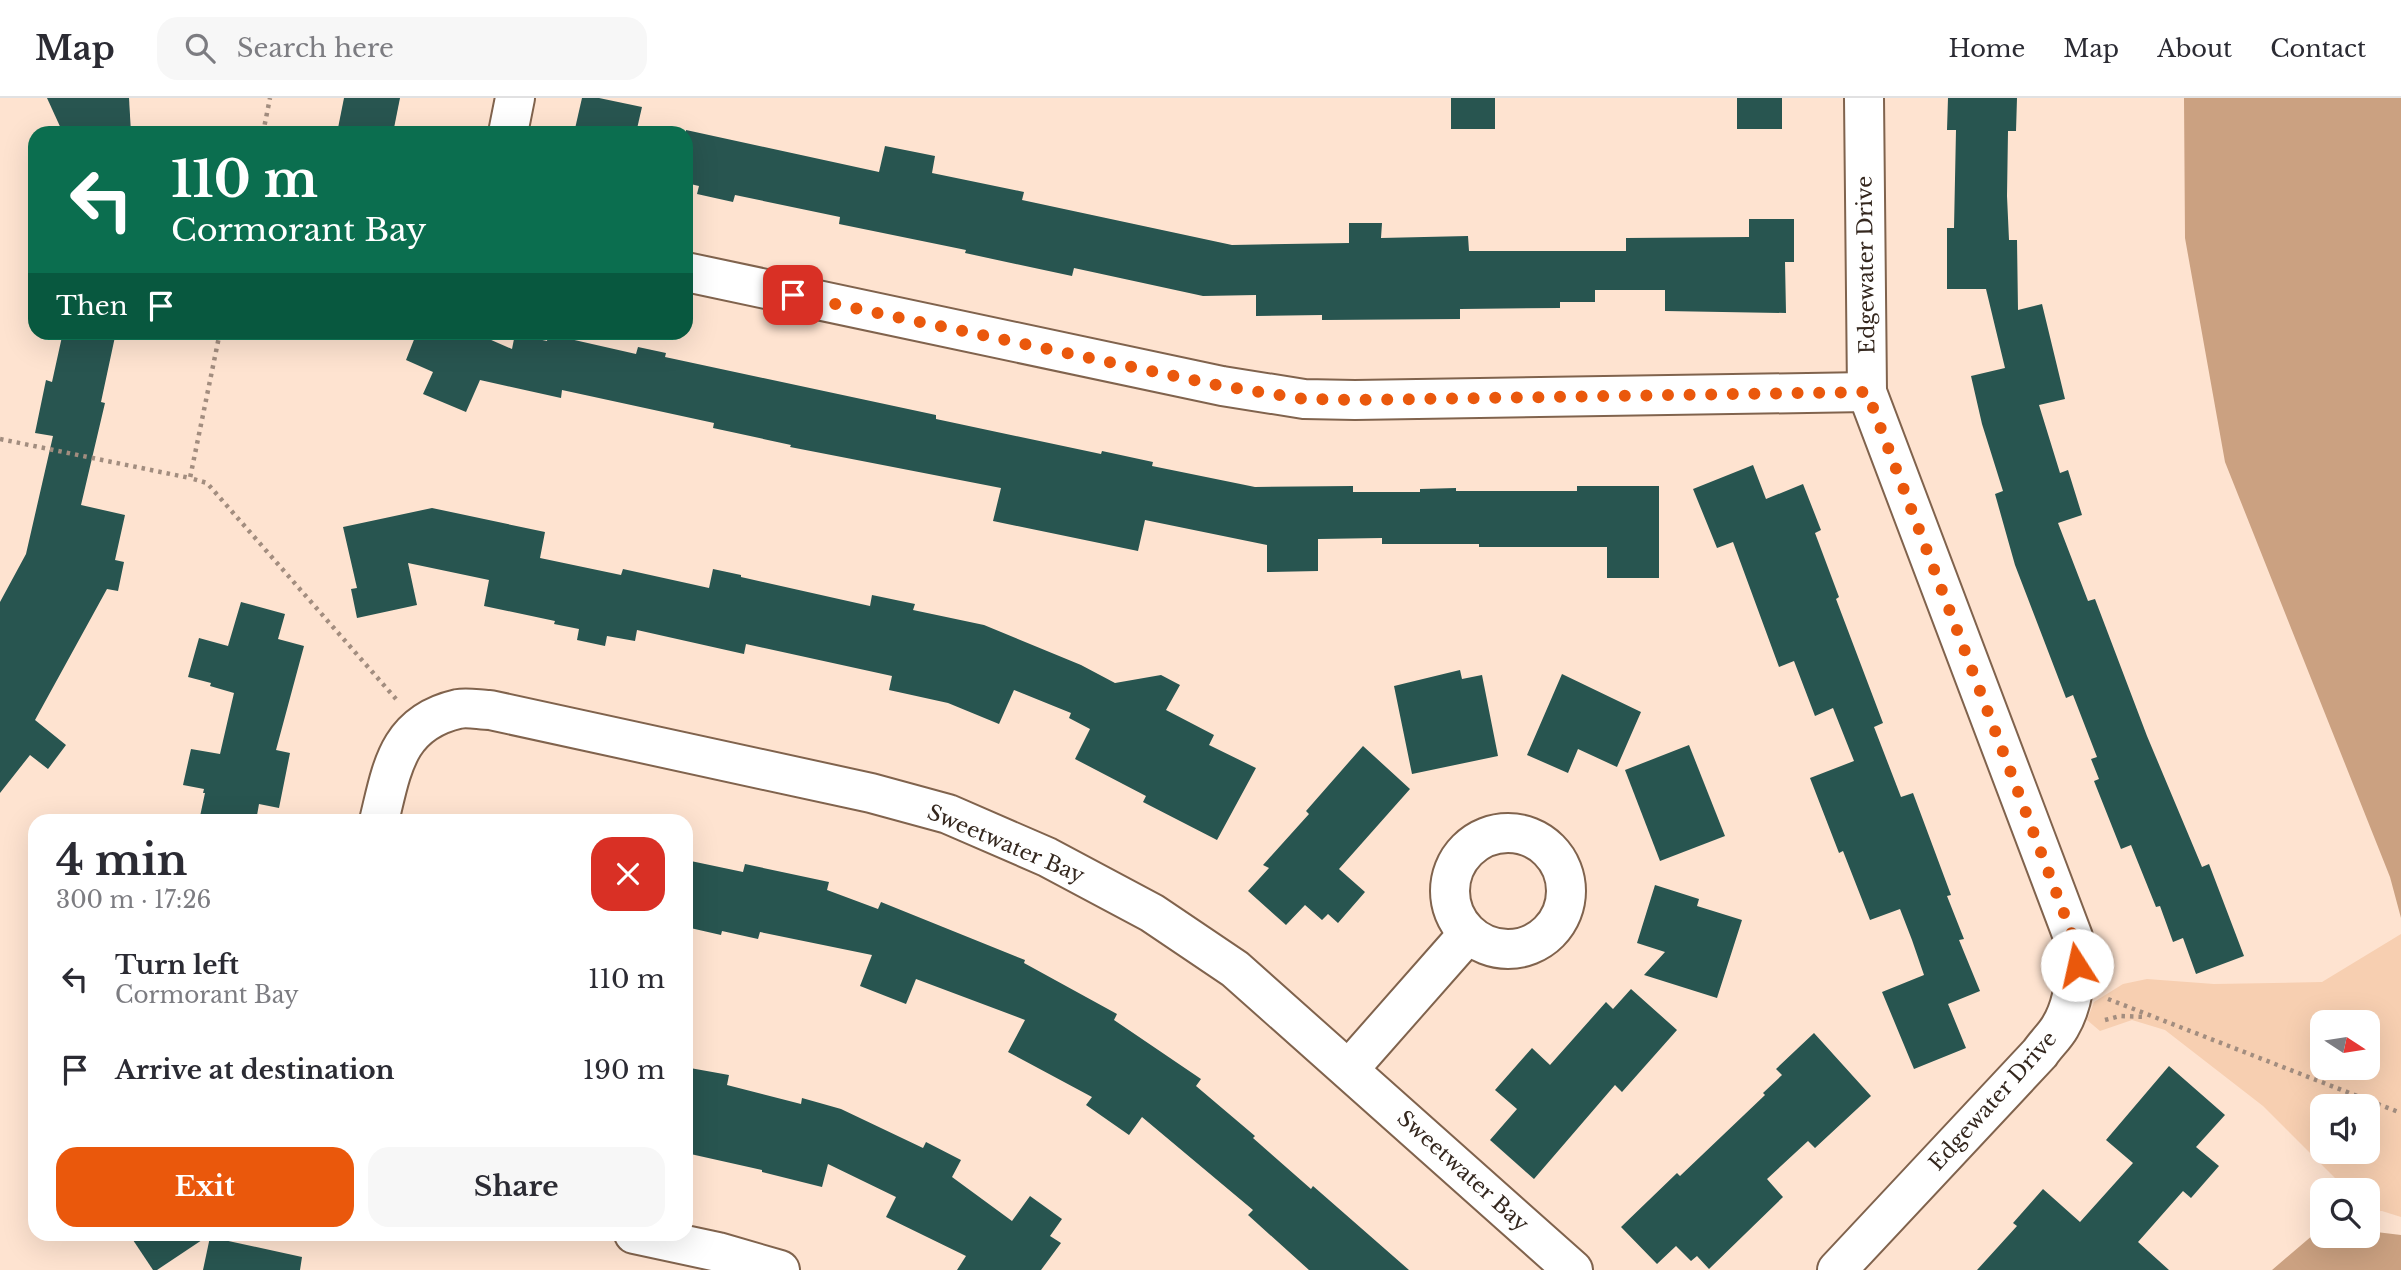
<!DOCTYPE html>
<meta charset="utf-8">
<style>
:root{--surface:#fff;--page:#f7f7f7;--text:#2b2b33;--muted:#7c7c81;--line:#e1e1e2;--accent:#ea580c}
body{margin:0;font-family:"Libre Baskerville",serif;background:var(--page);color:var(--text);height:100vh;display:flex;flex-direction:column;font-size:26px;white-space:nowrap}
*{box-sizing:border-box;margin:0}
p{font-size:23px;color:var(--muted)}
.icon{flex:none;width:38px;height:38px;fill:none;stroke:currentColor;stroke-width:2;stroke-linecap:round;stroke-linejoin:round}
.map{position:relative;flex:1;overflow:hidden}
.details{position:absolute;left:28px;top:716px;width:665px;height:427px;display:flex;flex-direction:column;background:var(--surface);border-radius:21px;box-shadow:0 7px 28px #0002}
.details>*{flex:none}
.guide{position:absolute;left:28px;top:28px;width:665px;height:214px;border-radius:21px;box-shadow:0 7px 28px #0002;background:#0b6e4f;color:#fff;overflow:hidden}
.needle{width:46px;rotate:102deg}
.tools{position:absolute;left:2310px;top:912px;display:grid;gap:14px}
.tools a{display:grid;place-items:center;width:70px;height:70px;border-radius:14px;background:var(--surface);box-shadow:0 7px 28px #0002;font-size:35px}
.pin{position:absolute;display:grid;place-items:center;width:60px;height:60px;color:#fff;margin:-30px;border-radius:14px;box-shadow:0 4px 10px #0006}
.me{position:absolute;width:77px;margin:-38px;rotate:350deg;stroke-linejoin:round;filter:drop-shadow(0 0 5px #0008)}
.turn{display:flex;align-items:center;gap:24px;height:147px;padding:0 28px;font-size:32px}
.turn .icon{width:91px;height:91px;stroke-width:2.5}
.turn b{display:block;font-size:49px;line-height:60px}
.then{display:flex;align-items:center;height:66px;padding:0 28px;background:#0003;gap:14px;font-size:26px}
.round{display:grid;place-items:center;flex:none;width:74px;height:74px;border-radius:21px;background:var(--page)}
.headline{display:flex;align-items:center;justify-content:space-between;height:119px;padding:0 28px}
h1{font-size:42px;font-weight:700;line-height:52px}
.button{display:flex;gap:14px;margin-top:auto;padding:14px 28px}
.button a{flex:1;height:80px;border-radius:21px;background:var(--accent);color:#fff;font-size:28px;font-weight:700;line-height:80px;text-align:center}
.button a+a{background:var(--page);color:var(--text)}
ul{padding:0;list-style:none}
li{display:flex;align-items:center;gap:21px;height:91px;padding:0 28px}
li div{flex:1}
li b{display:block;font-size:26px}
li em{font-style:normal}
header{display:flex;align-items:center;gap:42px;box-sizing:border-box;height:98px;padding:0 35px;background:var(--surface);border-bottom:2px solid var(--line)}
header strong{font-size:33px}
nav{display:flex;gap:38px;margin-inline-start:auto;font-size:24px}
.search{width:490px;height:63px;background:var(--page);display:flex;align-items:center;gap:18px;box-sizing:border-box;padding:0 24px;border-radius:21px;color:var(--muted);font-size:26px}
.map>svg:first-child{display:block}
.green{fill:#f7cfb1;fill-rule:evenodd}
.water{fill:#cba181}
.building{fill:#285550}
.lines{fill:none;stroke-linecap:round;stroke-linejoin:round}
.minor-casing{stroke:#80634d;stroke-width:42}
.path{stroke:#a28d7f;stroke-width:4.5;stroke-dasharray:3.5 5;stroke-linecap:butt}
.minor{stroke:#fff;stroke-width:38}
.route{stroke:#ea580c;stroke-width:12;stroke-dasharray:0 21.6}
.labels{text-anchor:middle;dominant-baseline:central;stroke-width:7;stroke-linejoin:round;paint-order:stroke}
.street-label{font-size:21px;fill:#34271e;stroke:#fff}
</style>
<header>
<strong>Map</strong>
<div class="search"><svg class="icon" aria-label="search" viewBox="0 0 24 24"><circle cx="10" cy="10" r="6"/><path d="M15 15l6 6"/></svg>Search here</div>
<nav><a>Home</a><a>Map</a><a>About</a><a>Contact</a></nav>
</header>
<div class="map">
<svg width="2401" height="1172" viewBox="0 0 2401 1172">
<rect width="100%" height="100%" fill="#fee3d0"/>
<path class="green" d="M2401,836V1119L2382,1113L2368,1114V1092H2340L2343,1088L2263,1008L2165,932L2132,922L2100,933L2087,922L2094,904L2123,886L2147,881L2214,886L2322,884ZM2322,924H2368V970H2322ZM2322,1008H2368V1054H2322Z"/>
<g class="water">
<polygon points="2184,0 2401,0 2401,820 2390,779 2225,364 2185,140"/>
<polygon points="2320,1131 2322,1131 2322,1138 2368,1138 2368,1133 2401,1137 2401,1172 2272,1172"/>
</g>
<g class="building">
<polygon points="47,0 129,0 131,35 63,35"/>
<polygon points="344,0 400,0 393,35 337,35"/>
<polygon points="582,0 599,0 642,9 636,35 574,35"/>
<rect x="1451" y="0" width="44" height="31"/>
<rect x="1737" y="0" width="45" height="31"/>
<polygon points="1948,0 2017,0 2016,33 2008,33 2007,98 2009,142 2017,142 2018,212 2042,206 2065,301 2039,307 2060,375 2068,372 2082,417 2058,425 2088,503 2095,501 2147,638 2202,769 2209,766 2244,858 2196,876 2183,840 2173,844 2160,808 2156,809 2131,747 2121,751 2094,683 2099,681 2091,661 2097,659 2073,597 2066,600 2015,467 1995,396 2003,393 1982,326 1971,278 2005,270 1986,191 1947,191 1947,130 1954,130 1956,32 1947,32"/>
<polygon points="686,32 879,74 885,48 935,58 932,75 1024,94 1022,102 1232,147 1349,145 1349,125 1382,125 1381,140 1468,138 1469,153 1626,153 1626,140 1749,139 1749,121 1794,121 1794,164 1785,164 1786,215 1665,213 1665,192 1595,192 1595,204 1560,204 1560,210 1460,211 1460,221 1322,222 1322,217 1256,218 1256,197 1203,198 1074,170 1072,178 965,155 966,152 839,126 840,119 735,97 733,104 697,96 699,88 686,85"/>
<polygon points="63,234 116,234 101,304 105,305 81,407 125,417 115,462 124,464 118,493 107,491 35,622 66,647 48,671 30,657 0,695 0,504 26,456 53,338 35,335 46,282 52,284"/>
<polygon points="417,234 473,234 512,251 515,236 547,243 548,236 636,256 638,249 666,255 665,259 936,317 936,321 1101,356 1102,353 1153,364 1152,368 1255,389 1353,388 1353,394 1420,394 1420,391 1456,390 1456,393 1577,393 1577,388 1659,388 1659,480 1607,480 1607,449 1479,449 1479,446 1382,446 1382,440 1318,441 1318,473 1267,474 1267,447 1145,422 1138,453 993,423 1001,390 790,349 791,347 713,330 714,325 562,292 561,300 480,282 466,314 423,296 433,274 406,262"/>
<polygon points="1753,367 1766,401 1803,386 1821,432 1815,435 1839,499 1836,501 1883,625 1874,629 1901,699 1913,695 1951,797 1947,798 1964,841 1959,842 1980,893 1948,906 1966,950 1914,971 1882,894 1924,877 1912,842 1900,811 1870,822 1843,753 1839,755 1810,680 1854,663 1833,610 1815,618 1794,563 1779,569 1733,444 1717,450 1693,391"/>
<polygon points="432,410 545,434 540,460 621,477 623,471 709,490 713,471 741,477 741,479 870,508 872,497 915,506 913,512 984,527 1081,567 1115,585 1161,577 1180,587 1166,612 1214,637 1209,647 1256,670 1217,742 1143,704 1146,698 1075,661 1090,631 1069,620 1071,615 1014,592 999,626 948,605 889,592 892,578 746,546 744,556 637,532 635,543 607,538 605,548 577,542 579,531 554,526 555,523 484,508 489,482 408,465 417,507 357,520 351,491 357,490 343,429"/>
<polygon points="241,504 285,516 278,541 304,548 276,652 290,655 279,710 259,706 256,723 199,723 205,695 203,695 204,691 183,687 191,651 220,656 234,595 210,588 211,585 188,579 199,540 228,548"/>
<polygon points="1460,572 1462,581 1482,577 1498,658 1412,676 1394,588"/>
<polygon points="1562,576 1641,614 1617,669 1578,651 1568,675 1527,657"/>
<polygon points="1689,647 1725,738 1660,763 1625,672"/>
<polygon points="1363,648 1410,691 1339,771 1365,794 1338,825 1328,816 1322,822 1305,807 1286,827 1248,793 1269,770 1263,767 1309,716 1306,713"/>
<polygon points="686,762 743,774 745,766 829,784 827,792 878,811 881,804 1025,862 1024,865 1117,916 1114,922 1201,981 1196,988 1255,1038 1253,1040 1311,1091 1313,1088 1409,1172 1309,1172 1248,1117 1253,1112 1142,1019 1129,1037 1086,1007 1092,999 1008,954 1025,922 916,881 906,906 860,888 872,857 760,834 758,841 722,833 721,837 686,829"/>
<polygon points="1655,787 1699,801 1697,808 1742,822 1717,900 1644,877 1665,854 1637,845"/>
<polygon points="1631,891 1677,932 1622,994 1615,987 1534,1081 1490,1042 1517,1011 1495,992 1532,950 1550,967 1606,904 1613,911"/>
<polygon points="1814,935 1871,998 1815,1050 1808,1043 1767,1081 1783,1099 1709,1171 1697,1158 1691,1163 1676,1148 1657,1166 1621,1129 1677,1075 1680,1078 1765,997 1763,995 1782,977 1776,971"/>
<polygon points="2169,968 2225,1017 2196,1049 2219,1068 2191,1100 2183,1093 2138,1144 2169,1172 1977,1172 2017,1128 2013,1125 2043,1091 2080,1124 2133,1065 2106,1042"/>
<polygon points="690,970 729,977 727,987 801,1006 802,1000 841,1011 923,1050 926,1044 961,1062 952,1079 1012,1123 1030,1098 1062,1121 1050,1138 1061,1145 1041,1172 957,1172 966,1158 886,1119 896,1099 828,1066 822,1089 762,1074 762,1072 686,1055 686,990"/>
<polygon points="129,1136 211,1136 157,1172 153,1172"/>
<polygon points="210,1139 302,1159 300,1172 203,1172"/>
</g>
<g class="lines">
<defs>
<g id="minor">
<polyline points="508,35 515,0"/>
<polyline points="686,174 1222,288 1304,301 1355,302 1867,294"/>
<path d="M379,723C392,670 397,625 458,611C468,609 480,612 490,612L871,695L948,716L1047,759L1152,815L1235,871L1573,1172"/>
<circle cx="1508" cy="793" r="58"/>
<polyline points="1349,971 1468,836"/>
<polyline points="634,1136 718,1154 780,1172"/>
<path d="M1837,1172L2040,955C2046,946 2055,938 2060,929C2076,902 2077,869 2073,839L1867,294L1864,0"/>
</g>
</defs>
<use href="#minor" class="minor-casing"/>
<g class="path">
<polyline points="263,35 270,0"/>
<polyline points="220,234 190,380 207,385 396,601"/>
<polyline points="0,341 190,380"/>
<polyline points="2108,901 2401,1015"/>
<polyline points="2105,922 2120,918 2147,919"/>
</g>
<use href="#minor" class="minor"/>
</g>
<g class="lines">
<polyline class="route" points="793,197 1222,288 1304,301 1355,302 1867,294 2073,839 2077,867"/>
</g>
<g class="labels">
<g class="street-label">
<text transform="translate(1866 167) rotate(-91)">Edgewater Drive</text>
<text transform="translate(1006 746) rotate(23)">Sweetwater Bay</text>
<text transform="translate(1993 1003) rotate(-48)">Edgewater Drive</text>
<text transform="translate(1463 1073) rotate(42)">Sweetwater Bay</text>
</g>
</g>
</svg>
<div class="tools">
<a><svg class="needle" viewBox="-14 -14 28 28"><path d="M0-13l5 13h-10z" fill="#e53935"/><path d="M0 13l5-13h-10z" fill="#7c7c81"/></svg></a>
<a><svg class="icon" aria-label="sound" viewBox="0 0 24 24"><path d="M4 9h4l5-4v14l-5-4H4zM17 9q2 3 0 6"/></svg></a>
<a><svg class="icon" aria-label="search" viewBox="0 0 24 24"><circle cx="10" cy="10" r="6"/><path d="M15 15l6 6"/></svg></a>
</div>
<div class="pin" style="left:793px;top:197px;background:#d93025"><svg class="icon" aria-label="arrive" viewBox="0 0 24 24"><path d="M6 21V4h12l-3 4 3 4H6"/></svg></div>
<svg class="me" style="left:2077px;top:867px" viewBox="-20 -20 40 40"><circle r="19" fill="#fff"/><path d="M0-13L10 11 0 6-10 11z" fill="#ea580c"/></svg>
<div class="guide">
<div class="turn"><svg class="icon" aria-label="left" viewBox="0 0 24 24"><path d="M17 20v-9H6M10 6l-5 5 5 5"/></svg><div><b>110 m</b>Cormorant Bay</div></div>
<div class="then">Then<svg class="icon" aria-label="arrive" viewBox="0 0 24 24"><path d="M6 21V4h12l-3 4 3 4H6"/></svg></div>
</div>
<section class="details">
<div class="headline"><div><h1>4 min</h1><p>300 m · 17:26</p></div><a class="round" style="background:#d93025;color:#fff"><svg class="icon" aria-label="close" viewBox="0 0 24 24"><path d="M6 6l12 12M18 6L6 18"/></svg></a></div>
<ul>
<li><svg class="icon" aria-label="left" viewBox="0 0 24 24"><path d="M17 20v-9H6M10 6l-5 5 5 5"/></svg><div><b>Turn left</b><p>Cormorant Bay</p></div><em>110 m</em></li>
<li><svg class="icon" aria-label="arrive" viewBox="0 0 24 24"><path d="M6 21V4h12l-3 4 3 4H6"/></svg><div><b>Arrive at destination</b></div><em>190 m</em></li>
</ul>
<div class="button"><a>Exit</a><a>Share</a></div>
</section>
</div>
